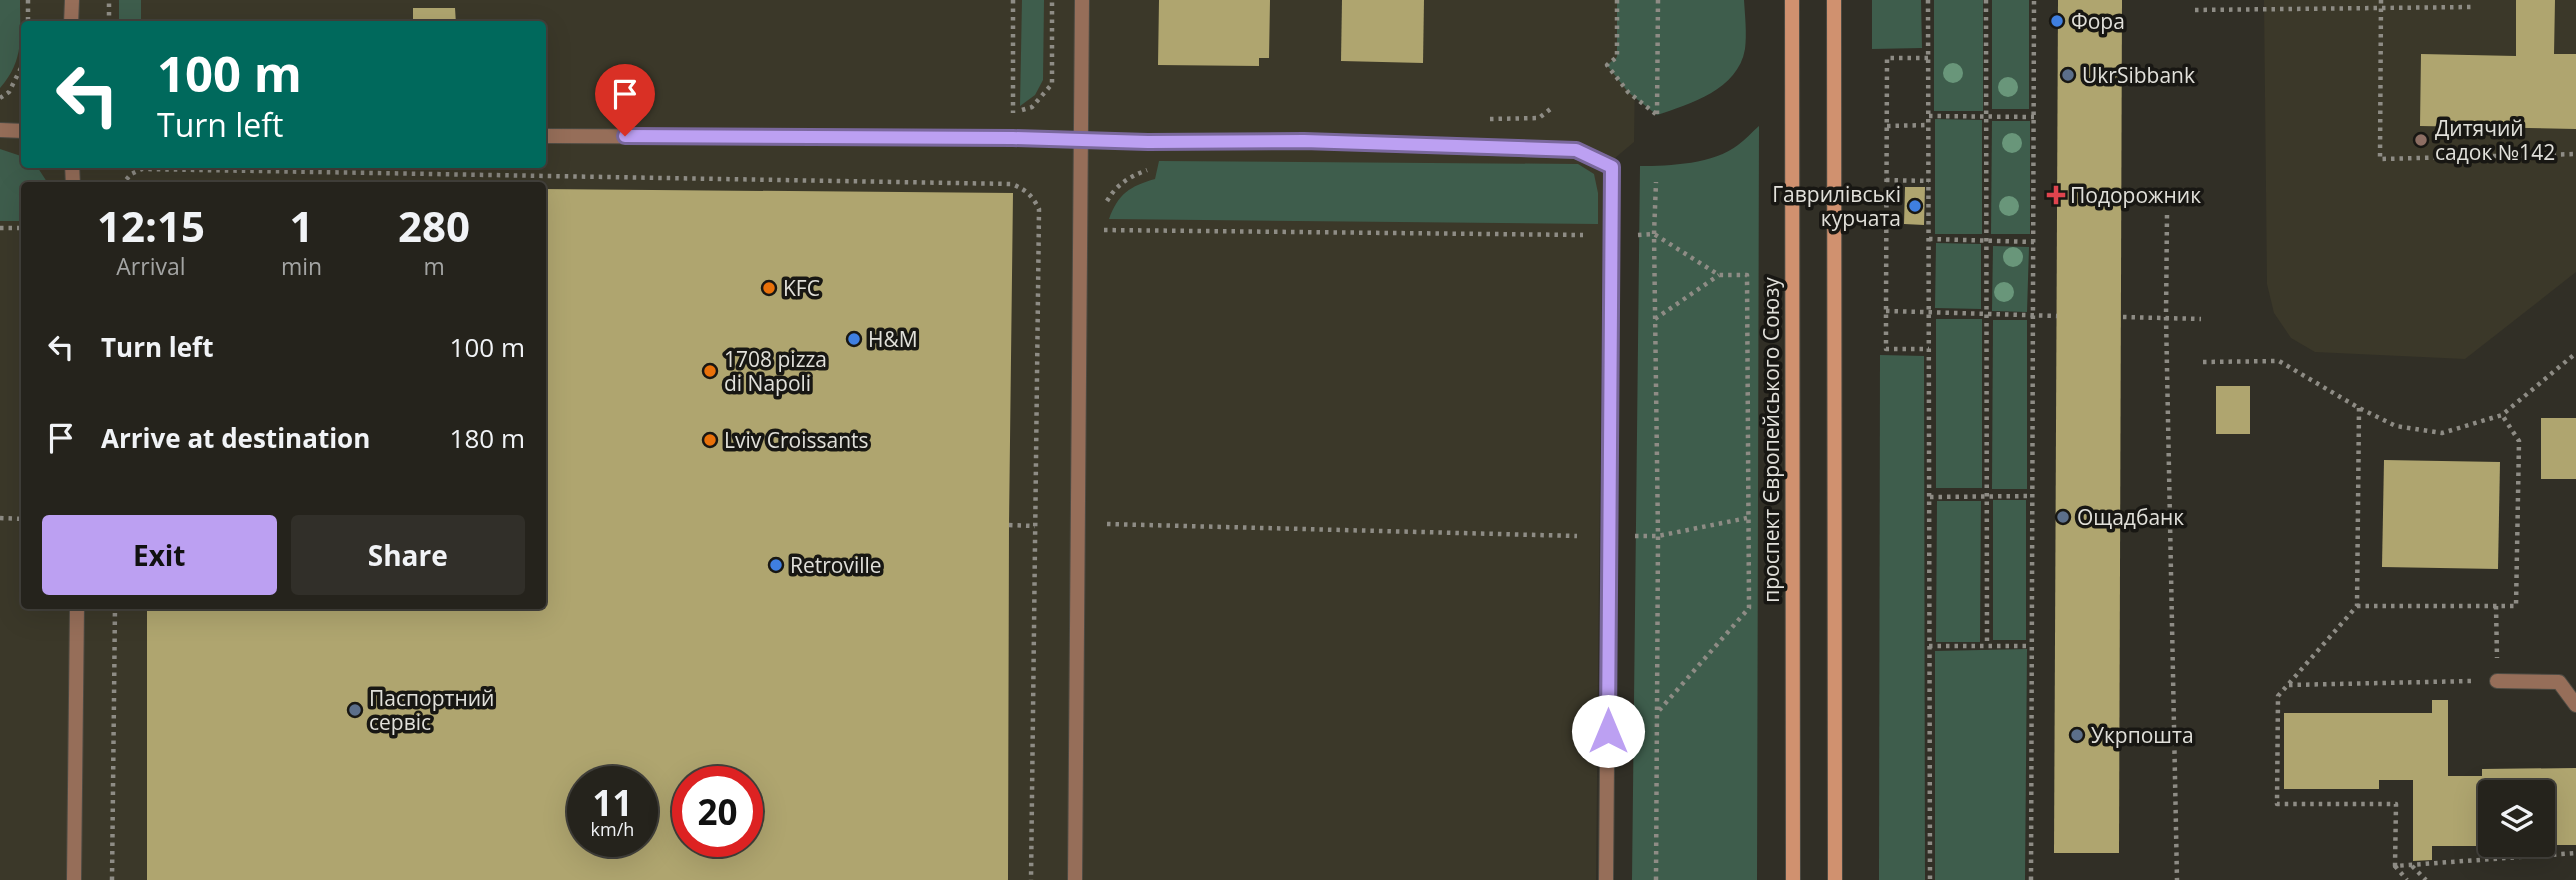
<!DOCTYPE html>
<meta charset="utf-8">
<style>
:root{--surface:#25231c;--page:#312f29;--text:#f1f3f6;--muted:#a3a4a3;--line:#42403b;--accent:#bca0f2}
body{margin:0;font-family:"Open Sans",sans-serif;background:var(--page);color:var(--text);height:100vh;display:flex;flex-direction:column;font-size:26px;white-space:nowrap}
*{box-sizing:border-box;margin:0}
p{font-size:23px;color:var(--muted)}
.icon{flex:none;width:38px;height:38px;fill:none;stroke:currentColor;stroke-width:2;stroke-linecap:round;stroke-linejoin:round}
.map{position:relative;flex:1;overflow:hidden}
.side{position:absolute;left:21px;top:182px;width:525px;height:427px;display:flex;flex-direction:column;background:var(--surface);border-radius:7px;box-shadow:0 7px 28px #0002,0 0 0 2px var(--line)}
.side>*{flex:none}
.top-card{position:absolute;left:21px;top:21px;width:525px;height:147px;border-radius:7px;box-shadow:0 7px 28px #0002,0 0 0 2px var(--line);background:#00695c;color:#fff;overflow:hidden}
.controls{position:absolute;left:2478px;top:780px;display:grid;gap:14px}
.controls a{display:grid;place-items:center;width:77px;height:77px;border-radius:7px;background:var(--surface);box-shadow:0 7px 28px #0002,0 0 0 2px var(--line);font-size:35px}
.speed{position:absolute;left:567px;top:766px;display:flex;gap:14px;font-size:35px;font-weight:700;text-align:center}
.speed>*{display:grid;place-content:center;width:91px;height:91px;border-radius:50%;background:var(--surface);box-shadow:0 7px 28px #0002,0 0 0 2px var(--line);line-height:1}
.speed small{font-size:18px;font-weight:400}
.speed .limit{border:10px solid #d22;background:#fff;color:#111}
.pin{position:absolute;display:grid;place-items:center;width:60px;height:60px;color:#fff;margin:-72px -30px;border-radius:50% 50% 50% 0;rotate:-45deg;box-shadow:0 0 7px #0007}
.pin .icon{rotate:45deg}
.me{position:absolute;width:77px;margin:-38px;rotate:0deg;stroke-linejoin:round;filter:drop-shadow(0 0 5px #0008)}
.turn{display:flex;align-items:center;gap:24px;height:147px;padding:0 21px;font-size:32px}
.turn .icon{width:91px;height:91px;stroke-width:2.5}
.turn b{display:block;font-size:49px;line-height:60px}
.eta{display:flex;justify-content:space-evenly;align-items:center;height:119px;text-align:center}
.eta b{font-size:42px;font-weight:700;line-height:49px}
.cta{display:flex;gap:14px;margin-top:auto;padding:14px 21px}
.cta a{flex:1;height:80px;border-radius:7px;background:var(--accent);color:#111;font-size:28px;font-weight:700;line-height:80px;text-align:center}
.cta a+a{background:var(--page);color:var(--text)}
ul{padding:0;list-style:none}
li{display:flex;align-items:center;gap:21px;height:91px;padding:0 21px}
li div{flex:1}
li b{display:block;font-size:26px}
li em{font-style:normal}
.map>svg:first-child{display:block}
.built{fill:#3b3829;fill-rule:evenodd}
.green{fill:#3e5d4c}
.building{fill:#afa56f;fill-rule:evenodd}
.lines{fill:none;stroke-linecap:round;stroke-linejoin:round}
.lane-casing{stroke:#4d4b43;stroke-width:16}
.secondary-casing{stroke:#4d4b43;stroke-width:16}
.path{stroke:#8e8c85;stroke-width:4.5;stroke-dasharray:3.5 5;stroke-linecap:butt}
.lane{stroke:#966e59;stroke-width:14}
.secondary{stroke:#d0916f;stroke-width:14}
.tree{fill:#69967a}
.route-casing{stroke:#7a689d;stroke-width:18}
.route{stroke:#bca0f2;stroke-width:12}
.shop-dot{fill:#3f7fe0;stroke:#181713;stroke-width:2.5}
.service-dot{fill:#5c6f8a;stroke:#181713;stroke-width:2.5}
.education-dot{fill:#8d6e63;stroke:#181713;stroke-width:2.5}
.health-dot{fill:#e0444e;stroke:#181713;stroke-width:2.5}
.food-dot{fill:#e8710a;stroke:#181713;stroke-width:2.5}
.labels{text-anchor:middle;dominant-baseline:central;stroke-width:7;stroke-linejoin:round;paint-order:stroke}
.poi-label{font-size:21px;fill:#e1e0da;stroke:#181713;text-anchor:start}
.street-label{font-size:21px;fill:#e1e0da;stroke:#181713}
</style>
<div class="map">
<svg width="2576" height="880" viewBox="0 0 2576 880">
<rect width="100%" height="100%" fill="#312f26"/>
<g class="built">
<path d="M0,0H1636L1634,142L1603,168L1596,880H0ZM24,24H542V164H24ZM24,186H542V606H24ZM583,782H642V842H583ZM688,782H747V842H688Z"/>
<polygon points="2264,0 2576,0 2576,272 2465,359 2315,352 2291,338 2274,313 2267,284"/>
</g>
<g class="green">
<path d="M0,0H20C20,35 25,60 0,88Z"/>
<rect x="119" y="0" width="22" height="24"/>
<polygon points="1022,0 1044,0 1043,80 1035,95 1020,106"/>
<path d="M1617,0H1744C1745,16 1747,34 1745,49C1738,90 1690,104 1657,115L1628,92L1607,65L1617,57Z"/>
<polygon points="1872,0 1921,0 1922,48 1872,49"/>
<rect x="1934" y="0" width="49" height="111"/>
<rect x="1992" y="0" width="37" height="109"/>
<polygon points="1935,119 1982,120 1982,234 1935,234"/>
<polygon points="1992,121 2030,121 2030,234 1991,234"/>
<path d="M1759,126L1757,880H1632L1640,166C1670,166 1714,164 1738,145C1745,140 1752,132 1759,126Z"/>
<polygon points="0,149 24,157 24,164 36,165 49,185 24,186 24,221 0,221"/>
<path d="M1159,161L1578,164L1594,174L1598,193V224L1109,219C1118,194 1130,186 1155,179Z"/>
<polygon points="1936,243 1981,244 1981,309 1935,308"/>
<polygon points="1993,246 2029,247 2027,312 1992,311"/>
<rect x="1936" y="319" width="46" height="169"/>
<polygon points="1993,320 2027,320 2027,489 1992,489"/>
<polygon points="1880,355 1924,356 1925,880 1879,880"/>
<rect x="1993" y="500" width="33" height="140"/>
<polygon points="1937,501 1981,501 1980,642 1936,642"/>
<polygon points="2027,649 2025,880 1935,880 1935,651"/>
</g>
<g class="building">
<polygon points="1159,0 1270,0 1269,58 1259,58 1259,66 1158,65"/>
<polygon points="1342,0 1424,0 1423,63 1341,61"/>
<polygon points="2058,0 2122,0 2119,853 2054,853"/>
<polygon points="2516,0 2555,0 2554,54 2576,54 2576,129 2420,126 2421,54 2516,56"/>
<polygon points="413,8 455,8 456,24 413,24"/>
<polygon points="1905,187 1925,187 1924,225 1904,224"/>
<path d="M542,189L1013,193L1009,525L1008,880H147V606H542ZM583,782H642V842H583ZM688,782H747V842H688Z"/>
<rect x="2216" y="386" width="34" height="48"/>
<rect x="2541" y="418" width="35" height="61"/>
<polygon points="2384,460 2500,462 2498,569 2382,567"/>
<polygon points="2432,700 2448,700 2448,776 2482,776 2482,769 2576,768 2576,845 2543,845 2543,793 2490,793 2490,846 2432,846 2432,860 2413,861 2413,780 2379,780 2379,789 2284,789 2284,713 2432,713"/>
</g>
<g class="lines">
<defs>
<g id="lane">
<polyline points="71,24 72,0"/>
<polyline points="0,130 24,131"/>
<polyline points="542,136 1013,138 1148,142 1304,141 1576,151 1612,167 1606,880"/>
<polyline points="72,164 73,186"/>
<polyline points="2497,681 2559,682 2576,705"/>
<polyline points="74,880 77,606"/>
<polyline points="1075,880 1082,0"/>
</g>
<g id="secondary">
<polyline points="1792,0 1793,880"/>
<polyline points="1834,0 1835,880"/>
</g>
</defs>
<use href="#lane" class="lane-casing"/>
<use href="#secondary" class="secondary-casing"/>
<g class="path">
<polyline points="28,0 28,24"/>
<polyline points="1013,0 1013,113"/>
<polyline points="1617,0 1617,57 1607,65 1628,92 1657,115"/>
<polyline points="1928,0 1930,880"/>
<polyline points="1986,0 1987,646"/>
<polyline points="2381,0 2380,159 2576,154"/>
<polyline points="2195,10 2471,7"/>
<polyline points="109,24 109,0"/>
<polyline points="1928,58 1887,58 1886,311 1886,349 1929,349"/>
<polyline points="0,98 9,92 24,62"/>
<polyline points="1022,110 1032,107 1052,84 1052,0"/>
<polyline points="1657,114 1658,0"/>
<polyline points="1929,116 2034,117"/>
<polyline points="1490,119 1539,118 1553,107"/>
<polyline points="1887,126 1929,125"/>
<polyline points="1886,180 1929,181"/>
<path d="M121,186L131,174L142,169L1012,184C1026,190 1032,195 1039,209L1031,880"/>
<path d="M1107,201C1117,184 1129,177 1147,170"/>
<polyline points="2167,215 2166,317 2177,880"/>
<polyline points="0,228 24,228"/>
<polyline points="1104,230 1583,235"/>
<polyline points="1638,235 1654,234 1719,275 1747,275 1749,608 1656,714"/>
<polyline points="1929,239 2034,242"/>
<polyline points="1886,311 2057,316"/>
<polyline points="2123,317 2201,319"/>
<polyline points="1655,319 1719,275"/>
<polyline points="2203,362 2279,361 2359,408 2396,426 2442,433 2502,415 2576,353"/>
<polyline points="2359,408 2357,606 2278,696 2277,804 2396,804 2395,866 2576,853"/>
<polyline points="1930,497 2032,496"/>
<polyline points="0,518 24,519"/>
<polyline points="1107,524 1577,536"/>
<polyline points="1009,525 1035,526"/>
<polyline points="1635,536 1658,536 1747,518"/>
<polyline points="2357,606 2516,606 2519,441 2502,415"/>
<polyline points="2496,606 2497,658"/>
<polyline points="1929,646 2031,646"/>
<polyline points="2289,685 2473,681"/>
<polyline points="2395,866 2407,880"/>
<polyline points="2412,866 2426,880"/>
<polyline points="112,880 115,606"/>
<polyline points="1656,880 1658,536 1654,234 1656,182"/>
<polyline points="2031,880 2034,0"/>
</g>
<use href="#lane" class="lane"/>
<use href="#secondary" class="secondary"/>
</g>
<g class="tree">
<circle cx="1953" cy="73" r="10"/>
<circle cx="2008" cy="87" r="10"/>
<circle cx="2012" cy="143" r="10"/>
<circle cx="2009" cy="206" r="10"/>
<circle cx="2013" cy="257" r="10"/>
<circle cx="2004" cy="292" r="10"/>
</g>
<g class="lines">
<defs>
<polyline id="route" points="625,136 1013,138 1148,142 1304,141 1576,150 1612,167 1608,731"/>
</defs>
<use href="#route" class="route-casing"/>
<use href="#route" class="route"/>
</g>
<g class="shop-dot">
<circle cx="2057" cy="21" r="7"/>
<circle cx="1915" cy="206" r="7"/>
<circle cx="854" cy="339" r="7"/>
<circle cx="776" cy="565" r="7"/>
</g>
<g class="service-dot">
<circle cx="2068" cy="75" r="7"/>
<circle cx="2063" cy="517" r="7"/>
<circle cx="355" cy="710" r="7"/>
<circle cx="2077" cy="735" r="7"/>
</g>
<circle class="education-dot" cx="2421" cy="140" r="7"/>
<path class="health-dot" d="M2052.5 184.5h7v7h7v7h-7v7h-7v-7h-7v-7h7z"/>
<g class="food-dot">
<circle cx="769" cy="288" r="7"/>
<circle cx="710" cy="371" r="7"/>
<circle cx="710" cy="440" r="7"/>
</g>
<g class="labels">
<g class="poi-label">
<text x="2071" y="21">Фора</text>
<text x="2082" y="75">UkrSibbank</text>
<text x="2435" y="128">Дитячий<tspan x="2435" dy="24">садок №142</tspan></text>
<text x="1901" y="194" text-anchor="end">Гаврилівські<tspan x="1901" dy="24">курчата</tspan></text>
<text x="2070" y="195">Подорожник</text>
<text x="783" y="288">KFC</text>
<text x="868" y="339">H&amp;M</text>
<text x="724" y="359">1708 pizza<tspan x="724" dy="24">di Napoli</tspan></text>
<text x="724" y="440">Lviv Croissants</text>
<text x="2077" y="517">Ощадбанк</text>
<text x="790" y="565">Retroville</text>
<text x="369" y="698">Паспортний<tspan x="369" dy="24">сервіс</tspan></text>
<text x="2091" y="735">Укрпошта</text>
</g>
<g class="street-label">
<text transform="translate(1771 440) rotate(-90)">проспект Європейського Союзу</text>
</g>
</g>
</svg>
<div class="controls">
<a><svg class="icon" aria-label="layers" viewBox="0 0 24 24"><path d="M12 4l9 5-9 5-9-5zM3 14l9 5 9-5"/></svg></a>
</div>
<div class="speed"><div>11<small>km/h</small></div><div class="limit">20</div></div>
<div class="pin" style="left:625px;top:136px;background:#d93025"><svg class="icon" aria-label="arrive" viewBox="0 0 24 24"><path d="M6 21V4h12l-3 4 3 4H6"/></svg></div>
<svg class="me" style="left:1608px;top:731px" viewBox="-20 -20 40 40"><circle r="19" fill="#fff"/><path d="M0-13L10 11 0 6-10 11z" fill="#bca0f2"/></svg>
<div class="top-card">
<div class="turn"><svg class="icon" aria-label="left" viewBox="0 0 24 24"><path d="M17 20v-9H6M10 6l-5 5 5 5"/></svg><div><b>100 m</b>Turn left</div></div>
</div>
<section class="side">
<div class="eta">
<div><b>12:15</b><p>Arrival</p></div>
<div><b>1</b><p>min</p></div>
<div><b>280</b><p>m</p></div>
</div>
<ul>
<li><svg class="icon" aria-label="left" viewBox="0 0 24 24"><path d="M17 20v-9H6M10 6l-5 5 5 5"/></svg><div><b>Turn left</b></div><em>100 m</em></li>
<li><svg class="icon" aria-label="arrive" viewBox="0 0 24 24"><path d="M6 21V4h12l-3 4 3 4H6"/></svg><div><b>Arrive at destination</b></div><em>180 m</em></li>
</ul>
<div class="cta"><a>Exit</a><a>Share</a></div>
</section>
</div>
